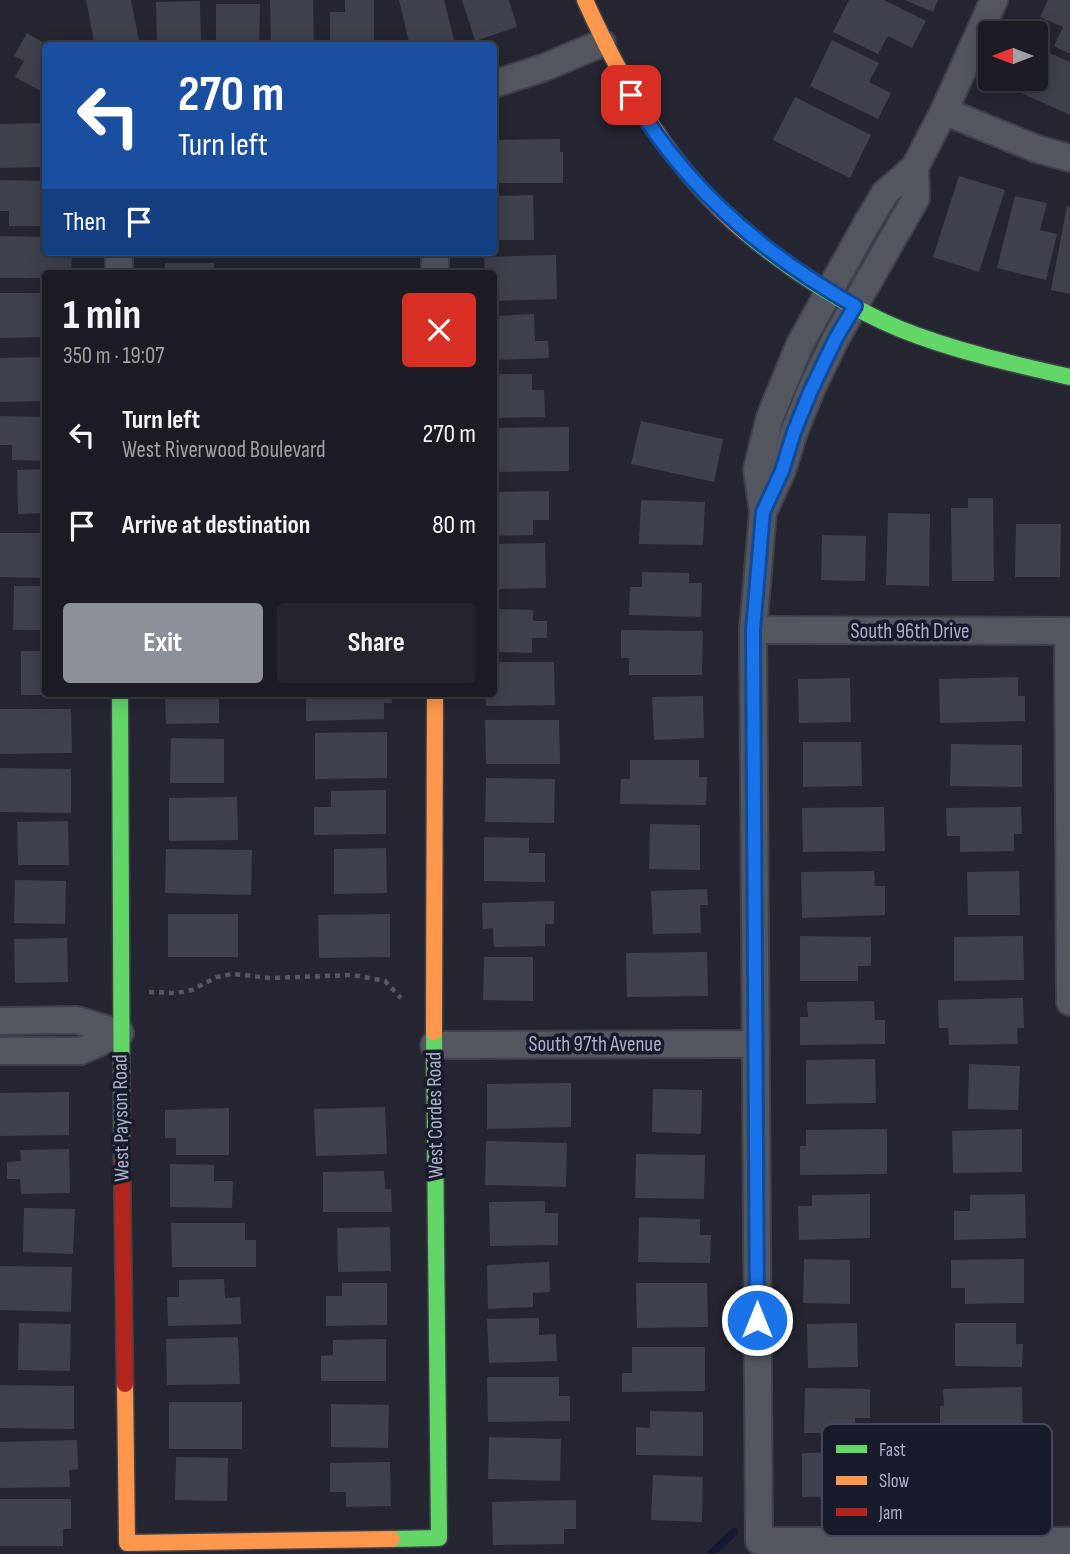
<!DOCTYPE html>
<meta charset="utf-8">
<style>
:root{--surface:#1c1c25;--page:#25252d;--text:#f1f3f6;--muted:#a0a1a7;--line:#3a3a42;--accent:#8c9099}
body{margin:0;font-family:"Sofia Sans Condensed",sans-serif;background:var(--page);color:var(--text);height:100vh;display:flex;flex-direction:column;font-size:26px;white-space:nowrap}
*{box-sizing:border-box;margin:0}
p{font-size:23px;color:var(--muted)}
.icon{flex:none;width:38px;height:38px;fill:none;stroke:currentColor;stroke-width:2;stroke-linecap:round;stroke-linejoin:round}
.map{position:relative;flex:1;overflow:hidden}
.side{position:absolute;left:42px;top:270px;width:455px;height:427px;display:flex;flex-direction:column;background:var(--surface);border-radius:7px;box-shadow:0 4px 18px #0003,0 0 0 2px var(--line)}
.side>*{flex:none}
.hud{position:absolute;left:42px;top:42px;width:455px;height:214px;border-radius:7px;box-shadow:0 4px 18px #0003,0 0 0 2px var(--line);background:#1a4fa0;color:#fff;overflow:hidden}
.needle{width:46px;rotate:270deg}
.controls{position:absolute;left:978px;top:21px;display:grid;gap:14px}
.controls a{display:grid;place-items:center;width:70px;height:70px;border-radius:7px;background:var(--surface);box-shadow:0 4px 18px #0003,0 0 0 2px var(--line);font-size:35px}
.pin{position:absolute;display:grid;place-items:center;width:60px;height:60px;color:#fff;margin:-30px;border-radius:14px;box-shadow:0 4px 10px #0006}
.me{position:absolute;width:77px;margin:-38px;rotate:0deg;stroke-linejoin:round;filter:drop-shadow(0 0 5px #0008)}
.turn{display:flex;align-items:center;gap:24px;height:147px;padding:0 21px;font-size:32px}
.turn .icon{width:91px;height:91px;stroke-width:2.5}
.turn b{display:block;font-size:49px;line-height:60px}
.then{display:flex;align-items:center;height:66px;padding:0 21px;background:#0003;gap:14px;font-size:26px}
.round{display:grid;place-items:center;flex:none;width:74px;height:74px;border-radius:7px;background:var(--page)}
.headline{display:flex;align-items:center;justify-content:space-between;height:119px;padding:0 21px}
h1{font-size:42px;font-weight:700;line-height:52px}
.action{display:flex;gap:14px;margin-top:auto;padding:14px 21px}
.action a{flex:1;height:80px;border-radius:7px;background:var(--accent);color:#fff;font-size:28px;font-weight:700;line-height:80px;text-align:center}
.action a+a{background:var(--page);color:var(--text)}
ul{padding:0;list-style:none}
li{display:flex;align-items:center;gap:21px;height:91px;padding:0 21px}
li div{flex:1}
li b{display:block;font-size:26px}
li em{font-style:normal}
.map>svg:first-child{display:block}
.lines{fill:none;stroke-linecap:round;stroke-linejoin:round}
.stream{stroke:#151934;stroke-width:8}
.building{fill:#3f424c}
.street-casing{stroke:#3f414b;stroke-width:30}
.fast-casing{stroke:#3f414b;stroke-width:19}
.slow-casing{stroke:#3f414b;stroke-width:19}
.jam-casing{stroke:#3f414b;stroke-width:19}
.path{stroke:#565963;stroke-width:4.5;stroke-dasharray:5 5;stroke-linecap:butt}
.street{stroke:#545660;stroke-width:26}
.fast{stroke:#63d668;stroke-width:16}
.slow{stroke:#ff974d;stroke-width:16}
.jam{stroke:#b3261e;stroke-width:16}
.route-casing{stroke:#114b97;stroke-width:18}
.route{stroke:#1a73e8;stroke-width:12}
.labels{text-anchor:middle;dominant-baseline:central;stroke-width:7;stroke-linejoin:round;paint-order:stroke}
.street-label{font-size:21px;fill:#acb0c5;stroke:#181b2c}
.key{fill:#181b2c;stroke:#44485a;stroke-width:2}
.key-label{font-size:19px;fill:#acb0c5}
</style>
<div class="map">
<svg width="1070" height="1554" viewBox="0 0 1070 1554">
<rect width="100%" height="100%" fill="#252631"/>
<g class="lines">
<polyline class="stream" points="711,1554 734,1532"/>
</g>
<g class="building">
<polygon points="86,0 131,0 140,46 95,46"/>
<polygon points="270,0 313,0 314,46 271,46"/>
<polygon points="345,0 374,0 374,46 330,46 330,12 345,12"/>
<polygon points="399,0 444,0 455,44 410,46"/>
<polygon points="462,0 509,0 517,27 475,41"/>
<polygon points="849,0 884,0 926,21 912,48 888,36 878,54 833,32"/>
<polygon points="905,0 938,0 933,12"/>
<polygon points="1048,0 1070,0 1070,54 1054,46 1063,27 1040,17"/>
<polygon points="200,1 201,46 157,46 156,2"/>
<polygon points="216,4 260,4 259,46 216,46"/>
<polygon points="27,33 49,46 46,46 46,94 15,77 24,61 14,56"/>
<polygon points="832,40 879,63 869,82 891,93 878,119 810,86"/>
<polygon points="1036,47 1070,62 1070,115 1004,85 1007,79 1036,79"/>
<polygon points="795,97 871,135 850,178 773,140"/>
<polygon points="46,123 46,167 0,168 0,124"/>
<polygon points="560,139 560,152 563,152 563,183 494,183 494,140"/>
<polygon points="959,176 1005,190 979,272 933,257"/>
<polygon points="0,180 46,181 46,226 9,226 9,211 0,211"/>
<polygon points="533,195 534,240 494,240 494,196"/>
<polygon points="1015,196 1047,203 1040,230 1057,234 1046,280 997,268"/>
<polygon points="1067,206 1070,207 1070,294 1051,290"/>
<polygon points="0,236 46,237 46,252 72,252 71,273 46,273 46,278 0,278"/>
<polygon points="171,252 220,252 220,254 171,255"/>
<polygon points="556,255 557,299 494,301 494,273 485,273 484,257"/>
<polygon points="165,263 214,263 213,273 165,273"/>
<polygon points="385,268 385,273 314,273 314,269"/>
<polygon points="0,293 46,293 46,337 0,338"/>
<polygon points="534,314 535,341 548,341 549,358 494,360 494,316"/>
<polygon points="46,357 46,401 0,402 0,358"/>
<polygon points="494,374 532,374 532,390 544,390 545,417 494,418"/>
<polygon points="0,416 46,417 46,461 12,460 12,445 0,445"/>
<polygon points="641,421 723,439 714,482 631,464"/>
<polygon points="569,427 569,471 494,472 494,428"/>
<polygon points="46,469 46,513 18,514 17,470"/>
<polygon points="549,491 549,520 533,520 533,535 494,536 494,492"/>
<polygon points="968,498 993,498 994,581 952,581 951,508 968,508"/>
<polygon points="641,500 705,502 703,545 639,544"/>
<polygon points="888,513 930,514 929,586 886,585"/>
<polygon points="1016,524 1061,524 1060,577 1015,577"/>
<polygon points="0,533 46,533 46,578 0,577"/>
<polygon points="822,535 866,536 865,581 821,580"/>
<polygon points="545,543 546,588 494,589 494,544"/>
<polygon points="642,572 689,573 689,583 702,583 701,617 629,615 630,587 642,587"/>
<polygon points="14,586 46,586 46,630 13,630"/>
<polygon points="494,609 533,610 533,621 547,621 547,638 532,638 532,653 494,652"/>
<polygon points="621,630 703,631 702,675 629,675 629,658 621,658"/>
<rect x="21" y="651" width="25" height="44"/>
<polygon points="494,662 554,662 555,705 486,706 486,693 494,693"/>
<polygon points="1018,677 1018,696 1025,696 1025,721 940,723 939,679"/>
<polygon points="850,678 851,722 799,723 798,679"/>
<polygon points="174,693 219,693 219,723 166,724 165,696 174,696"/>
<polygon points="306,693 391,693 392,703 384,703 384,719 306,721"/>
<polygon points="703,696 704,738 654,740 652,697"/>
<polygon points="0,709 71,709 72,753 0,754"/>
<polygon points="485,720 559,720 560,764 486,764"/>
<polygon points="387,732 387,778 315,779 315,733"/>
<polygon points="171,738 224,739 224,783 170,783"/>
<polygon points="803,742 861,742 862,786 803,787"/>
<polygon points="951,744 1022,745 1022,787 950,786"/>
<polygon points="630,760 699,760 699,777 707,777 706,805 620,804 621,779 630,779"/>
<polygon points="0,768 71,769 71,813 0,812"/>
<polygon points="486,778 555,779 554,823 485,822"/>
<polygon points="386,790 386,834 314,835 314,807 331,807 331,791"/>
<polygon points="237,797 238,840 169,841 169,798"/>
<polygon points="884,807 885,851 803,852 802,808"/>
<polygon points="1021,807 1022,834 1014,834 1014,851 960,852 960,836 947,836 946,808"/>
<polygon points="68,821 69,865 18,865 17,822"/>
<polygon points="650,824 700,825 700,870 649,869"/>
<polygon points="484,837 529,838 529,853 545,853 545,882 484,881"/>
<polygon points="386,848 387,893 334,894 334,849"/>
<polygon points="166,849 252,850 251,895 165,893"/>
<polygon points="874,871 875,886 885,886 885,915 802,918 801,872"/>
<polygon points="1019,871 1020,915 968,915 967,872"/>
<polygon points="15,880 66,881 65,924 14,923"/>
<polygon points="707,889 708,905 700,905 701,933 653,934 651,891"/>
<polygon points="554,901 554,924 545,924 545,946 494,947 493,928 483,929 482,903"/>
<rect x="168" y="914" width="70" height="43"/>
<polygon points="390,914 390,957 319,958 318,915"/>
<polygon points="800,936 871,937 871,966 858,966 858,981 800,981"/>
<polygon points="1023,936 1024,980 954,981 954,937"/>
<polygon points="67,938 68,982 15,983 14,939"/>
<polygon points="707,952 708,996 627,997 626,953"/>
<polygon points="484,957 533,957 533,1001 483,1000"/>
<polygon points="1023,998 1024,1028 1017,1028 1018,1044 949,1045 948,1028 939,1028 938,1000"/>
<polygon points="874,1001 875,1020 885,1020 885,1044 800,1045 800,1017 808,1017 807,1002"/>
<polygon points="875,1059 876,1103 806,1104 806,1060"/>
<polygon points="969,1064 1020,1066 1018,1110 968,1109"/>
<polygon points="571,1083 571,1127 487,1129 487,1084"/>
<polygon points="653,1089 702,1090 701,1134 652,1132"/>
<polygon points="69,1092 69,1135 0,1136 0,1093"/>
<polygon points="385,1107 387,1154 316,1156 314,1109"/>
<polygon points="229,1108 229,1155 176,1155 176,1138 165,1138 165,1110"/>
<polygon points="887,1129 887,1174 800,1175 800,1146 806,1146 806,1130"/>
<polygon points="1022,1129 1022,1172 953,1173 952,1131"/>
<polygon points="486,1141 567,1143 566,1187 485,1185"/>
<polygon points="69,1149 70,1193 21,1194 20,1179 7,1179 7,1162 21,1161 20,1150"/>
<polygon points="636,1154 705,1155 704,1199 635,1198"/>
<polygon points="170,1164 214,1165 214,1181 233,1181 232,1208 170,1207"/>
<polygon points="384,1171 385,1189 391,1189 392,1212 323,1212 323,1172"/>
<polygon points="870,1194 870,1238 799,1240 798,1206 812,1206 812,1195"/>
<polygon points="1025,1194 1026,1238 954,1240 954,1211 970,1211 970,1195"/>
<polygon points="545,1201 545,1213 558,1213 558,1245 490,1246 489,1202"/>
<polygon points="24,1208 75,1209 73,1254 23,1252"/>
<polygon points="639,1217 700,1219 700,1235 711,1235 710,1263 638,1262"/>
<polygon points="171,1223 245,1223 245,1240 256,1240 256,1267 172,1267"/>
<polygon points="390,1227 391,1271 338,1272 337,1228"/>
<polygon points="804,1259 850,1260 850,1304 803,1303"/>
<polygon points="1024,1259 1024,1303 965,1304 965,1288 951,1288 951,1260"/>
<polygon points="549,1262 550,1292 533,1293 533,1307 488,1309 487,1265"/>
<polygon points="0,1266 72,1267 71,1312 0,1310"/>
<polygon points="224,1279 225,1298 240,1297 241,1324 168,1326 167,1297 179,1297 179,1280"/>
<polygon points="342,1283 387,1283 387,1325 326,1326 326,1296 342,1296"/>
<polygon points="636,1283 707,1283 708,1327 637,1328"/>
<polygon points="539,1318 539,1335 556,1334 557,1361 489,1363 487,1319"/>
<polygon points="19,1323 71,1324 70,1371 18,1370"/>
<polygon points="857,1323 858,1367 808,1368 807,1324"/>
<polygon points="955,1323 1016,1323 1016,1344 1023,1344 1022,1367 955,1366"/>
<polygon points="238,1337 240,1384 167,1385 166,1339"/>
<polygon points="386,1339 386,1381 321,1381 321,1356 333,1355 333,1340"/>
<polygon points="632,1347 705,1347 705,1391 622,1392 622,1373 632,1373"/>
<polygon points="487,1377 559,1377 559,1396 570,1396 570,1421 488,1422"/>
<polygon points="0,1385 74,1386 74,1429 0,1428"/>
<polygon points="1022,1387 1023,1431 940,1433 940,1406 944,1406 943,1389"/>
<polygon points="805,1388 870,1389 870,1418 855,1418 855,1433 804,1433"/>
<rect x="169" y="1402" width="73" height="47"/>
<polygon points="331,1404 389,1405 388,1448 331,1447"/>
<polygon points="650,1411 703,1412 703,1456 636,1455 636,1427 650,1428"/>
<polygon points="489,1437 561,1439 560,1481 488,1479"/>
<polygon points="77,1440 78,1469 69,1470 70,1487 0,1488 0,1442"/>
<polygon points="886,1452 886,1496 802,1497 802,1453"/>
<polygon points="176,1457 228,1458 227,1501 175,1500"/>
<polygon points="390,1462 391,1506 346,1507 346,1492 330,1492 330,1463"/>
<polygon points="653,1475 703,1477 702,1522 651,1520"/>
<polygon points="0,1499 71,1499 71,1529 63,1529 63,1546 0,1546"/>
<polygon points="576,1500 576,1529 564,1529 564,1544 493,1545 492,1502"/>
</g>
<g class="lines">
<defs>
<g id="street">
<polyline points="994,0 944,111 915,167 885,193 866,225 800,344 770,417 757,469 763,512 753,630 759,1541 1070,1541"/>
<polyline points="494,84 543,68 602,43"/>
<polyline points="944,111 1037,149 1070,158"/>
<polyline points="119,252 119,273"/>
<polyline points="435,252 435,273"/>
<polyline points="763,512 782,471 794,432 811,390 836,338 916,198 915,167"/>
<polyline points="753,630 1068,631 1070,1002"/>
<polyline points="0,1021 77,1020 120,1033"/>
<polyline points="434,1045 756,1044"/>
<polyline points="0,1051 81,1051 120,1033"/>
</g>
<g id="fast">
<path d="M746,233C790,270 847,307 900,329C955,351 1013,364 1070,377"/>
<polyline points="120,693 122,1159"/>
<polyline points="392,1539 439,1538 434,1032"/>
</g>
<g id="slow">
<path d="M585,0C624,87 672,171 746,233"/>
<polyline points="434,1032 435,693"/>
<polyline points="125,1384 127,1543 392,1539"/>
</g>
<polyline id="jam" points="122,1159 125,1384"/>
</defs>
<use href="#street" class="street-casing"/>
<use href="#fast" class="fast-casing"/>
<use href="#slow" class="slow-casing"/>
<use href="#jam" class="jam-casing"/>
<polyline class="path" points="149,992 177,993 192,990 217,977 232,974 271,978 353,975 385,981 401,998"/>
<use href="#street" class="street"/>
<use href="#fast" class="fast"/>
<use href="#slow" class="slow"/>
<use href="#jam" class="jam"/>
</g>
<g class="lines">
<defs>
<path id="route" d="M631,95C684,187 763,254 855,306L836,338L811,390L794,432L782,471L763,512L753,630L757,1320"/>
</defs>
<use href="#route" class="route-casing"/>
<use href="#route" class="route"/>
</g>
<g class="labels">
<g class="street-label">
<text x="910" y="631">South 96th Drive</text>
<text x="595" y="1044">South 97th Avenue</text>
<text transform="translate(435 1115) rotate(-91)">West Cordes Road</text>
<text transform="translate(121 1118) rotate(-91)">West Payson Road</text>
</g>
</g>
<rect x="822" y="1424" width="230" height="112" rx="10" class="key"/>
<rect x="836" y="1445" width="31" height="8" fill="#63d668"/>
<rect x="836" y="1476" width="31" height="9" fill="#ff974d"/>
<rect x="836" y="1508" width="31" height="8" fill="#b3261e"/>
<g class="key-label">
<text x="879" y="1456">Fast</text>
<text x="879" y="1487">Slow</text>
<text x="879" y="1519">Jam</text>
</g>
</svg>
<div class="controls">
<a><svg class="needle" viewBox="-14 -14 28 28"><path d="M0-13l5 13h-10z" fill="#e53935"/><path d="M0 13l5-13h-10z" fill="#a0a1a7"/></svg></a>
</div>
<div class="pin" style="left:631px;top:95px;background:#d93025"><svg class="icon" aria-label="arrive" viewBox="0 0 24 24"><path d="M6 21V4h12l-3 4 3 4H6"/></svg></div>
<svg class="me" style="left:757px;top:1320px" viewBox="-20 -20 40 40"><circle r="17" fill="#1a73e8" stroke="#fff" stroke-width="3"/><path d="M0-11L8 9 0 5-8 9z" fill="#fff"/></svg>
<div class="hud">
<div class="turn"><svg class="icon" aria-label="left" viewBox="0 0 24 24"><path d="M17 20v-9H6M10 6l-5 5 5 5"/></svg><div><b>270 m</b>Turn left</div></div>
<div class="then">Then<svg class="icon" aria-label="arrive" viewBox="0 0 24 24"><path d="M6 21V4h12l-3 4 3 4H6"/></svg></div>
</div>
<section class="side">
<div class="headline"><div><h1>1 min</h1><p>350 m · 19:07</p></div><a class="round" style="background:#d93025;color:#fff"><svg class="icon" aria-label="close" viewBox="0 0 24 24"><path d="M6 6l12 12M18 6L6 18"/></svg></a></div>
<ul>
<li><svg class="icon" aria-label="left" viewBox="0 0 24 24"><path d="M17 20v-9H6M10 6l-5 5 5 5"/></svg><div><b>Turn left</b><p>West Riverwood Boulevard</p></div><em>270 m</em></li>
<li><svg class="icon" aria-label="arrive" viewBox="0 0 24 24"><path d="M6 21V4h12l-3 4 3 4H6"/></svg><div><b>Arrive at destination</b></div><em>80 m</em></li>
</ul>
<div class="action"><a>Exit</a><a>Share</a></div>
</section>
</div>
